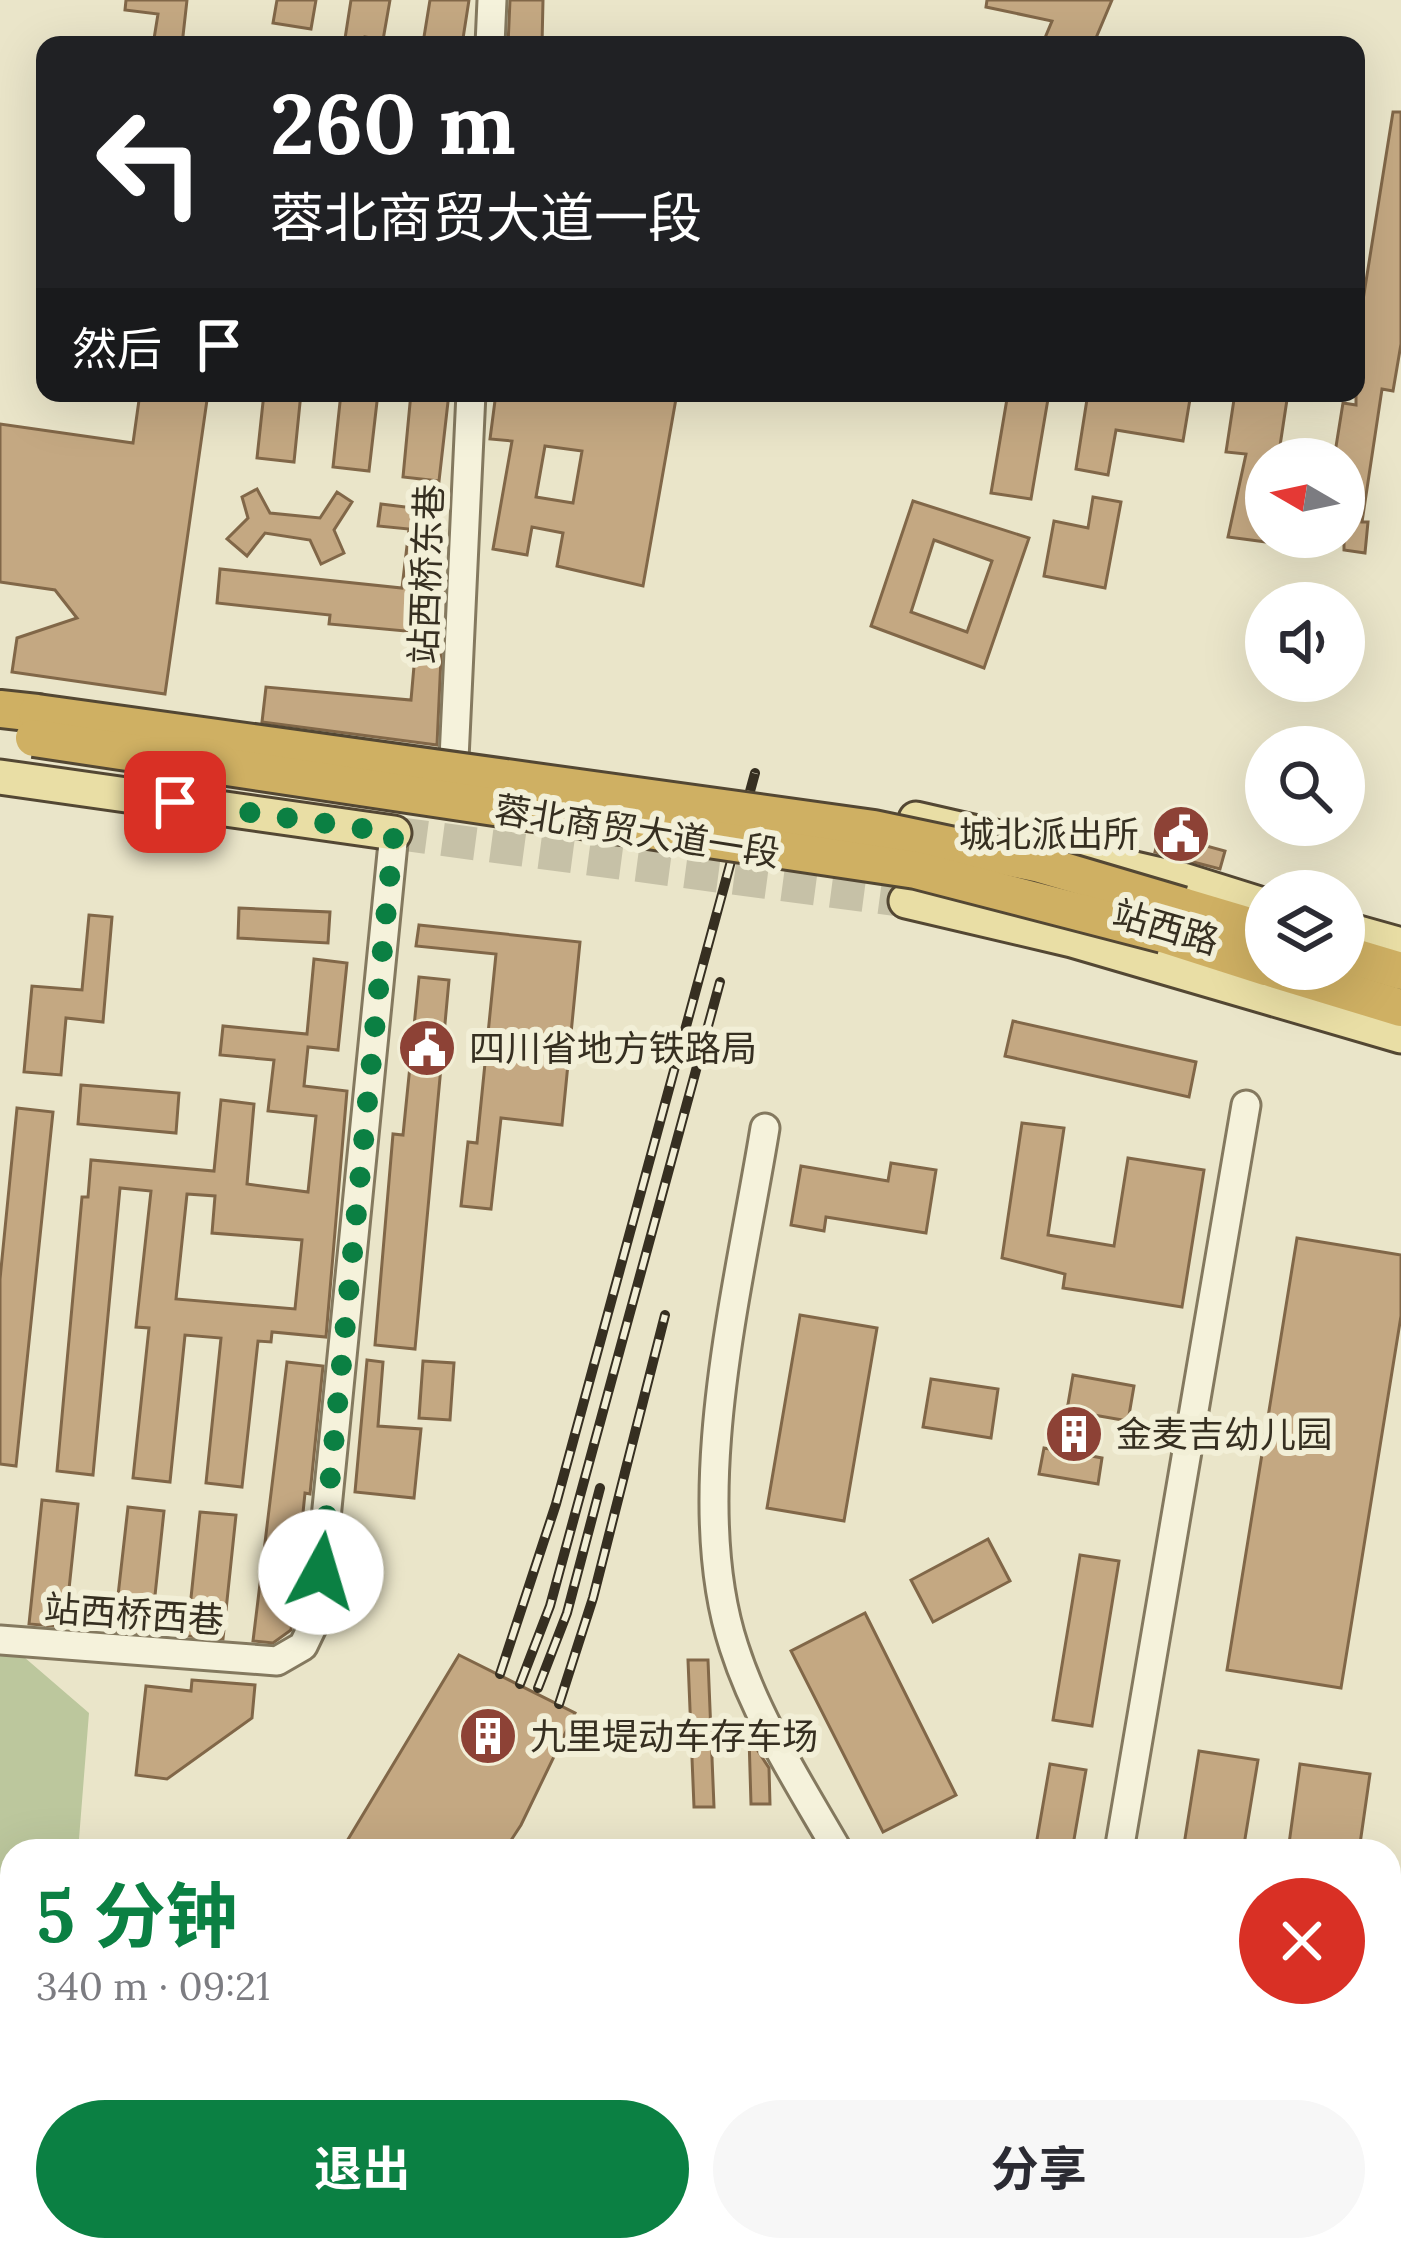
<!DOCTYPE html>
<html lang="zh">
<meta charset="utf-8">
<style>
:root{--surface:#fff;--page:#f7f7f7;--text:#2b2b33;--muted:#7c7c81;--accent:#0b8043}
body{margin:0;font-family:Lora,"Noto Sans SC",serif;background:var(--page);color:var(--text);height:100vh;display:flex;flex-direction:column;font-size:45px;white-space:nowrap}
*{box-sizing:border-box;margin:0}
p{font-size:39px;color:var(--muted)}
.icon{flex:none;width:66px;height:66px;fill:none;stroke:currentColor;stroke-width:2;stroke-linecap:round;stroke-linejoin:round}
.map{position:relative;flex:1;overflow:hidden}
.sheet{position:absolute;left:0px;top:1839px;width:1401px;height:423px;display:flex;flex-direction:column;background:var(--surface);border-radius:36px 36px 0 0;box-shadow:0 12px 48px #0002}
.sheet>*{flex:none}
.banner{position:absolute;left:36px;top:36px;width:1329px;height:366px;border-radius:24px;box-shadow:0 12px 48px #0002;background:#202124;color:#fff;overflow:hidden}
.needle{width:78px;rotate:279deg}
.tools{position:absolute;left:1245px;top:438px;display:grid;gap:24px}
.tools a{display:grid;place-items:center;width:120px;height:120px;border-radius:50%;background:var(--surface);box-shadow:0 12px 48px #0002;font-size:60px}
.pin{position:absolute;display:grid;place-items:center;width:102px;height:102px;color:#fff;margin:-51px;border-radius:24px;box-shadow:0 6px 18px #0006}
.me{position:absolute;width:132px;margin:-66px;rotate:6deg;stroke-linejoin:round;filter:drop-shadow(0 0 9px #0008)}
.turn{display:flex;align-items:center;gap:42px;height:252px;padding:0 36px;font-size:54px}
.turn .icon{width:156px;height:156px;stroke-width:2.5}
.turn b{display:block;font-size:84px;line-height:102px}
.then{display:flex;align-items:center;height:114px;padding:0 36px;background:#0003;gap:24px;font-size:45px}
.round{display:grid;place-items:center;flex:none;width:126px;height:126px;border-radius:63px;background:var(--page)}
.headline{display:flex;align-items:center;justify-content:space-between;height:204px;padding:0 36px}
h1{font-size:72px;font-weight:700;line-height:90px;color:var(--accent)}
.action{display:flex;gap:24px;margin-top:auto;padding:24px 36px}
.action a{flex:1;height:138px;border-radius:72px;background:var(--accent);color:#fff;font-size:48px;font-weight:700;line-height:138px;text-align:center}
.action a+a{background:var(--page);color:var(--text)}
.map>svg:first-child{display:block}
.green{fill:#bcc79d}
.building{fill:#c4a882;stroke:#816748;stroke-width:3;fill-rule:evenodd}
.lines{fill:none;stroke-linecap:round;stroke-linejoin:round}
.major-tunnel{stroke:#c6c1a7;stroke-width:33;stroke-dasharray:33 16;stroke-linecap:butt}
.minor-casing{stroke:#84795f;stroke-width:33}
.major-casing{stroke:#534733;stroke-width:39}
.highway-casing{stroke:#534733;stroke-width:42}
.minor{stroke:#f5f2db;stroke-width:27}
.major{stroke:#e9dea5;stroke-width:33}
.highway{stroke:#cfb063;stroke-width:36}
.rail-casing{stroke:#362f21;stroke-width:10}
.rail{stroke:#f2efd7;stroke-width:6;stroke-dasharray:18;stroke-linecap:butt}
.highway-bridge-casing{stroke:#534733;stroke-width:42;stroke-linecap:butt}
.highway-bridge{stroke:#cfb063;stroke-width:36}
.route{stroke:#0b8043;stroke-width:21;stroke-dasharray:0 37.8}
.labels{text-anchor:middle;dominant-baseline:central;stroke-width:12;stroke-linejoin:round;paint-order:stroke}
.street-label{font-size:36px;fill:#362f21;stroke:#f2efd7}
.poi-label{font-size:36px;fill:#362f21;stroke:#f2efd7;text-anchor:start}
</style>
<div class="map">
<svg width="1401" height="2260" viewBox="0 0 1401 2260">
<rect width="100%" height="100%" fill="#eae5c9"/>
<polygon class="green" points="0,1655 24,1657 89,1713 79,1839 65,1851 12,1851 12,1892 0,1901"/>
<g class="building">
<polygon points="126,0 187,0 182,45 153,45 158,14 125,10"/>
<polygon points="277,0 316,0 311,29 273,23"/>
<polygon points="351,0 390,0 383,40 365,37 364,45 344,45"/>
<polygon points="430,0 469,0 462,45 423,43"/>
<polygon points="510,0 543,0 542,45 508,45"/>
<polygon points="987,0 1112,0 1093,45 1042,45 1052,21 986,7"/>
<polygon points="1393,112 1401,112 1401,344 1393,391 1382,389 1362,522 1368,522 1365,553 1344,550 1344,459 1334,459 1343,403 1356,405 1356,344"/>
<polygon points="140,393 208,393 165,694 12,672 17,638 77,618 55,590 0,582 0,424 133,443"/>
<polygon points="264,393 301,393 294,462 257,458"/>
<polygon points="341,393 378,393 369,471 333,467"/>
<polygon points="411,393 449,393 439,481 403,477"/>
<path d="M496,393H677L643,586L557,566L563,533L532,527L527,555L493,549L512,441L490,439ZM545,446L582,451L573,503L536,497Z"/>
<polygon points="1008,393 1048,399 1031,499 991,493"/>
<polygon points="1088,393 1191,393 1183,441 1116,430 1108,475 1076,469"/>
<polygon points="1235,393 1288,393 1278,459 1266,459 1266,542 1228,537 1246,454 1226,452"/>
<polygon points="257,489 270,513 320,518 337,492 352,502 334,530 344,553 321,564 310,540 265,533 247,556 227,539 248,518 242,497"/>
<polygon points="1093,497 1121,502 1105,588 1044,576 1054,521 1088,528"/>
<path d="M913,501L1029,538L984,668L871,626ZM934,540L992,561L967,632L911,612Z"/>
<polygon points="381,504 438,511 428,591 444,592 437,745 262,722 266,687 411,700 417,632 329,624 330,615 217,603 220,569 402,588 409,529 378,526"/>
<polygon points="1165,812 1205,823 1199,844 1225,851 1220,869 1155,852"/>
<polygon points="239,908 330,912 328,943 238,938"/>
<polygon points="89,915 112,917 103,1022 66,1018 61,1075 24,1072 32,986 82,990"/>
<polygon points="419,925 580,942 562,1125 501,1118 491,1209 461,1206 468,1142 477,1143 496,954 416,946"/>
<path d="M314,959L347,963L338,1050L308,1047L304,1086L347,1091L326,1337L272,1332L271,1342L258,1341L242,1487L206,1483L221,1338L185,1335L170,1482L133,1478L149,1328L136,1327L151,1191L120,1188L93,1475L57,1471L82,1197H88L91,1160L214,1171L221,1100L254,1104L247,1184L308,1192L316,1116L268,1111L274,1060L220,1055L223,1026L307,1034ZM187,1194L215,1196L212,1233L302,1240L295,1309L176,1299Z"/>
<polygon points="419,977 449,980 415,1349 375,1345 393,1134 403,1135"/>
<polygon points="1013,1021 1196,1062 1189,1097 1005,1056"/>
<polygon points="81,1085 179,1093 176,1133 78,1124"/>
<polygon points="17,1108 53,1112 16,1466 0,1464 0,1279"/>
<polygon points="1022,1123 1064,1128 1048,1235 1114,1246 1128,1158 1204,1170 1182,1307 1063,1288 1065,1274 1002,1258"/>
<polygon points="891,1163 936,1170 926,1233 826,1217 824,1231 791,1225 801,1166 888,1181"/>
<polygon points="1297,1238 1401,1255 1401,1316 1341,1688 1227,1670"/>
<polygon points="800,1315 877,1328 844,1521 767,1508"/>
<polygon points="367,1360 383,1362 378,1426 421,1429 414,1498 355,1492"/>
<polygon points="423,1361 454,1363 450,1420 419,1418"/>
<polygon points="287,1362 323,1366 310,1494 305,1493 291,1630 273,1643 253,1641"/>
<polygon points="1073,1375 1134,1386 1128,1421 1088,1414 1081,1454 1102,1458 1098,1484 1039,1474 1044,1448 1060,1451"/>
<polygon points="931,1379 998,1389 991,1438 923,1427"/>
<polygon points="42,1500 78,1504 65,1627 29,1624"/>
<polygon points="128,1507 164,1511 151,1633 114,1631"/>
<polygon points="200,1512 236,1515 223,1639 187,1636"/>
<polygon points="988,1539 1010,1581 933,1622 911,1580"/>
<polygon points="1080,1555 1119,1561 1092,1726 1053,1720"/>
<polygon points="865,1613 956,1795 883,1832 791,1651"/>
<polygon points="459,1655 575,1713 521,1825 504,1851 341,1851"/>
<polygon points="688,1660 708,1660 714,1807 694,1807"/>
<polygon points="192,1680 255,1685 252,1718 167,1779 136,1775 146,1686 191,1691"/>
<polygon points="749,1737 769,1768 770,1804 751,1804"/>
<polygon points="1199,1751 1258,1760 1243,1851 1183,1851"/>
<polygon points="1050,1764 1086,1770 1072,1851 1035,1851"/>
<polygon points="1300,1764 1370,1774 1359,1851 1288,1851"/>
</g>
<g class="lines">
<polyline class="major-tunnel" points="394,833 906,901"/>
<defs>
<g id="minor">
<polyline points="490,45 492,0"/>
<polyline points="454,759 471,393"/>
<path d="M765,1128C740,1283 684,1495 734,1647C757,1719 800,1785 838,1851"/>
<polyline points="0,1640 277,1661 303,1646 316,1619 394,833"/>
<polyline points="1119,1851 1246,1105"/>
<polyline points="932,2250 1075,2260"/>
<polyline points="521,2255 716,2250"/>
</g>
<g id="major">
<polyline points="0,777 394,833"/>
<polyline points="916,819 1183,880 1266,906"/>
<polyline points="906,901 1072,940 1401,1036"/>
<polyline points="1344,929 1401,945"/>
<polyline points="1389,2083 1401,2012"/>
<polyline points="1359,2260 1361,2250"/>
</g>
<g id="highway">
<polyline points="0,709 37,713"/>
<polyline points="1182,906 1266,931"/>
<polyline points="1163,934 1266,967"/>
<polyline points="1344,954 1401,971"/>
<polyline points="1273,969 1401,1008"/>
<polyline points="1389,2177 1401,2112"/>
<polyline points="1389,2260 1401,2189"/>
</g>
</defs>
<use href="#minor" class="minor-casing"/>
<use href="#major" class="major-casing"/>
<use href="#highway" class="highway-casing"/>
<use href="#minor" class="minor"/>
<use href="#major" class="major"/>
<use href="#highway" class="highway"/>
<defs>
<g id="rail">
<polyline points="500,1674 556,1504 755,773"/>
<polyline points="520,1684 550,1606 720,982"/>
<polyline points="538,1688 567,1613 600,1488"/>
<polyline points="559,1704 593,1598 665,1315"/>
</g>
</defs>
<use href="#rail" class="rail-casing"/>
<use href="#rail" class="rail"/>
<defs>
<g id="highway-bridge">
<polyline points="37,713 874,829 1040,864 1182,906"/>
<polyline points="34,738 916,870 1163,934"/>
</g>
</defs>
<use href="#highway-bridge" class="highway-bridge-casing"/>
<use href="#highway-bridge" class="highway-bridge"/>
</g>
<g class="lines">
<polyline class="route" points="175,802 394,833 321,1572"/>
</g>
<defs>
<symbol id="civic-disc" viewBox="-11 -11 22 22"><circle r="9.5" fill="#8d4236" stroke="#f2efd7"/><path d="M-.6-6.5H3V-4.5H.6V-3L4-1V1h2V6H-6V1h2V-1L-.6-3ZM-1.2 2.5V6h2.4V2.5Z" fill="#fff"/></symbol>
<symbol id="building-disc" viewBox="-11 -11 22 22"><circle r="9.5" fill="#8d4236" stroke="#f2efd7"/><path d="M-4-6H4V6H1V3H-1V6H-4ZM-2.5-4.3h1.7v1.8h-1.7ZM.8-4.3h1.7v1.8H.8ZM-2.5-1h1.7V.8h-1.7ZM.8-1h1.7V.8H.8Z" fill="#fff"/></symbol>
</defs>
<g fill-rule="evenodd">
<use href="#civic-disc" x="1148" y="801" width="66" height="66"/>
<use href="#civic-disc" x="394" y="1015" width="66" height="66"/>
<use href="#building-disc" x="1041" y="1401" width="66" height="66"/>
<use href="#building-disc" x="455" y="1703" width="66" height="66"/>
</g>
<g class="labels">
<g class="street-label">
<text transform="translate(426 574) rotate(-88)">站西桥东巷</text>
<text transform="translate(637 831) rotate(9)">蓉北商贸大道一段</text>
<text transform="translate(1166 927) rotate(16)">站西路</text>
<text transform="translate(134 1614) rotate(4)">站西桥西巷</text>
</g>
<g class="poi-label">
<text x="1139" y="834" text-anchor="end">城北派出所</text>
<text x="469" y="1048">四川省地方铁路局</text>
<text x="1116" y="1434">金麦吉幼儿园</text>
<text x="530" y="1736">九里堤动车存车场</text>
</g>
</g>
</svg>
<div class="tools">
<a><svg class="needle" viewBox="-14 -14 28 28"><path d="M0-13l5 13h-10z" fill="#e53935"/><path d="M0 13l5-13h-10z" fill="#7c7c81"/></svg></a>
<a><svg class="icon" aria-label="sound" viewBox="0 0 24 24"><path d="M4 9h4l5-4v14l-5-4H4zM17 9q2 3 0 6"/></svg></a>
<a><svg class="icon" aria-label="search" viewBox="0 0 24 24"><circle cx="10" cy="10" r="6"/><path d="M15 15l6 6"/></svg></a>
<a><svg class="icon" aria-label="layers" viewBox="0 0 24 24"><path d="M12 4l9 5-9 5-9-5zM3 14l9 5 9-5"/></svg></a>
</div>
<div class="pin" style="left:175px;top:802px;background:#d93025"><svg class="icon" aria-label="arrive" viewBox="0 0 24 24"><path d="M6 21V4h12l-3 4 3 4H6"/></svg></div>
<svg class="me" style="left:321px;top:1572px" viewBox="-20 -20 40 40"><circle r="19" fill="#fff"/><path d="M0-13L10 11 0 6-10 11z" fill="#0b8043"/></svg>
<div class="banner">
<div class="turn"><svg class="icon" aria-label="left" viewBox="0 0 24 24"><path d="M17 20v-9H6M10 6l-5 5 5 5"/></svg><div><b>260 m</b>蓉北商贸大道一段</div></div>
<div class="then">然后<svg class="icon" aria-label="arrive" viewBox="0 0 24 24"><path d="M6 21V4h12l-3 4 3 4H6"/></svg></div>
</div>
<section class="sheet">
<div class="headline"><div><h1>5 分钟</h1><p>340 m · 09:21</p></div><a class="round" style="background:#d93025;color:#fff"><svg class="icon" aria-label="close" viewBox="0 0 24 24"><path d="M6 6l12 12M18 6L6 18"/></svg></a></div>
<div class="action"><a>退出</a><a>分享</a></div>
</section>
</div>
